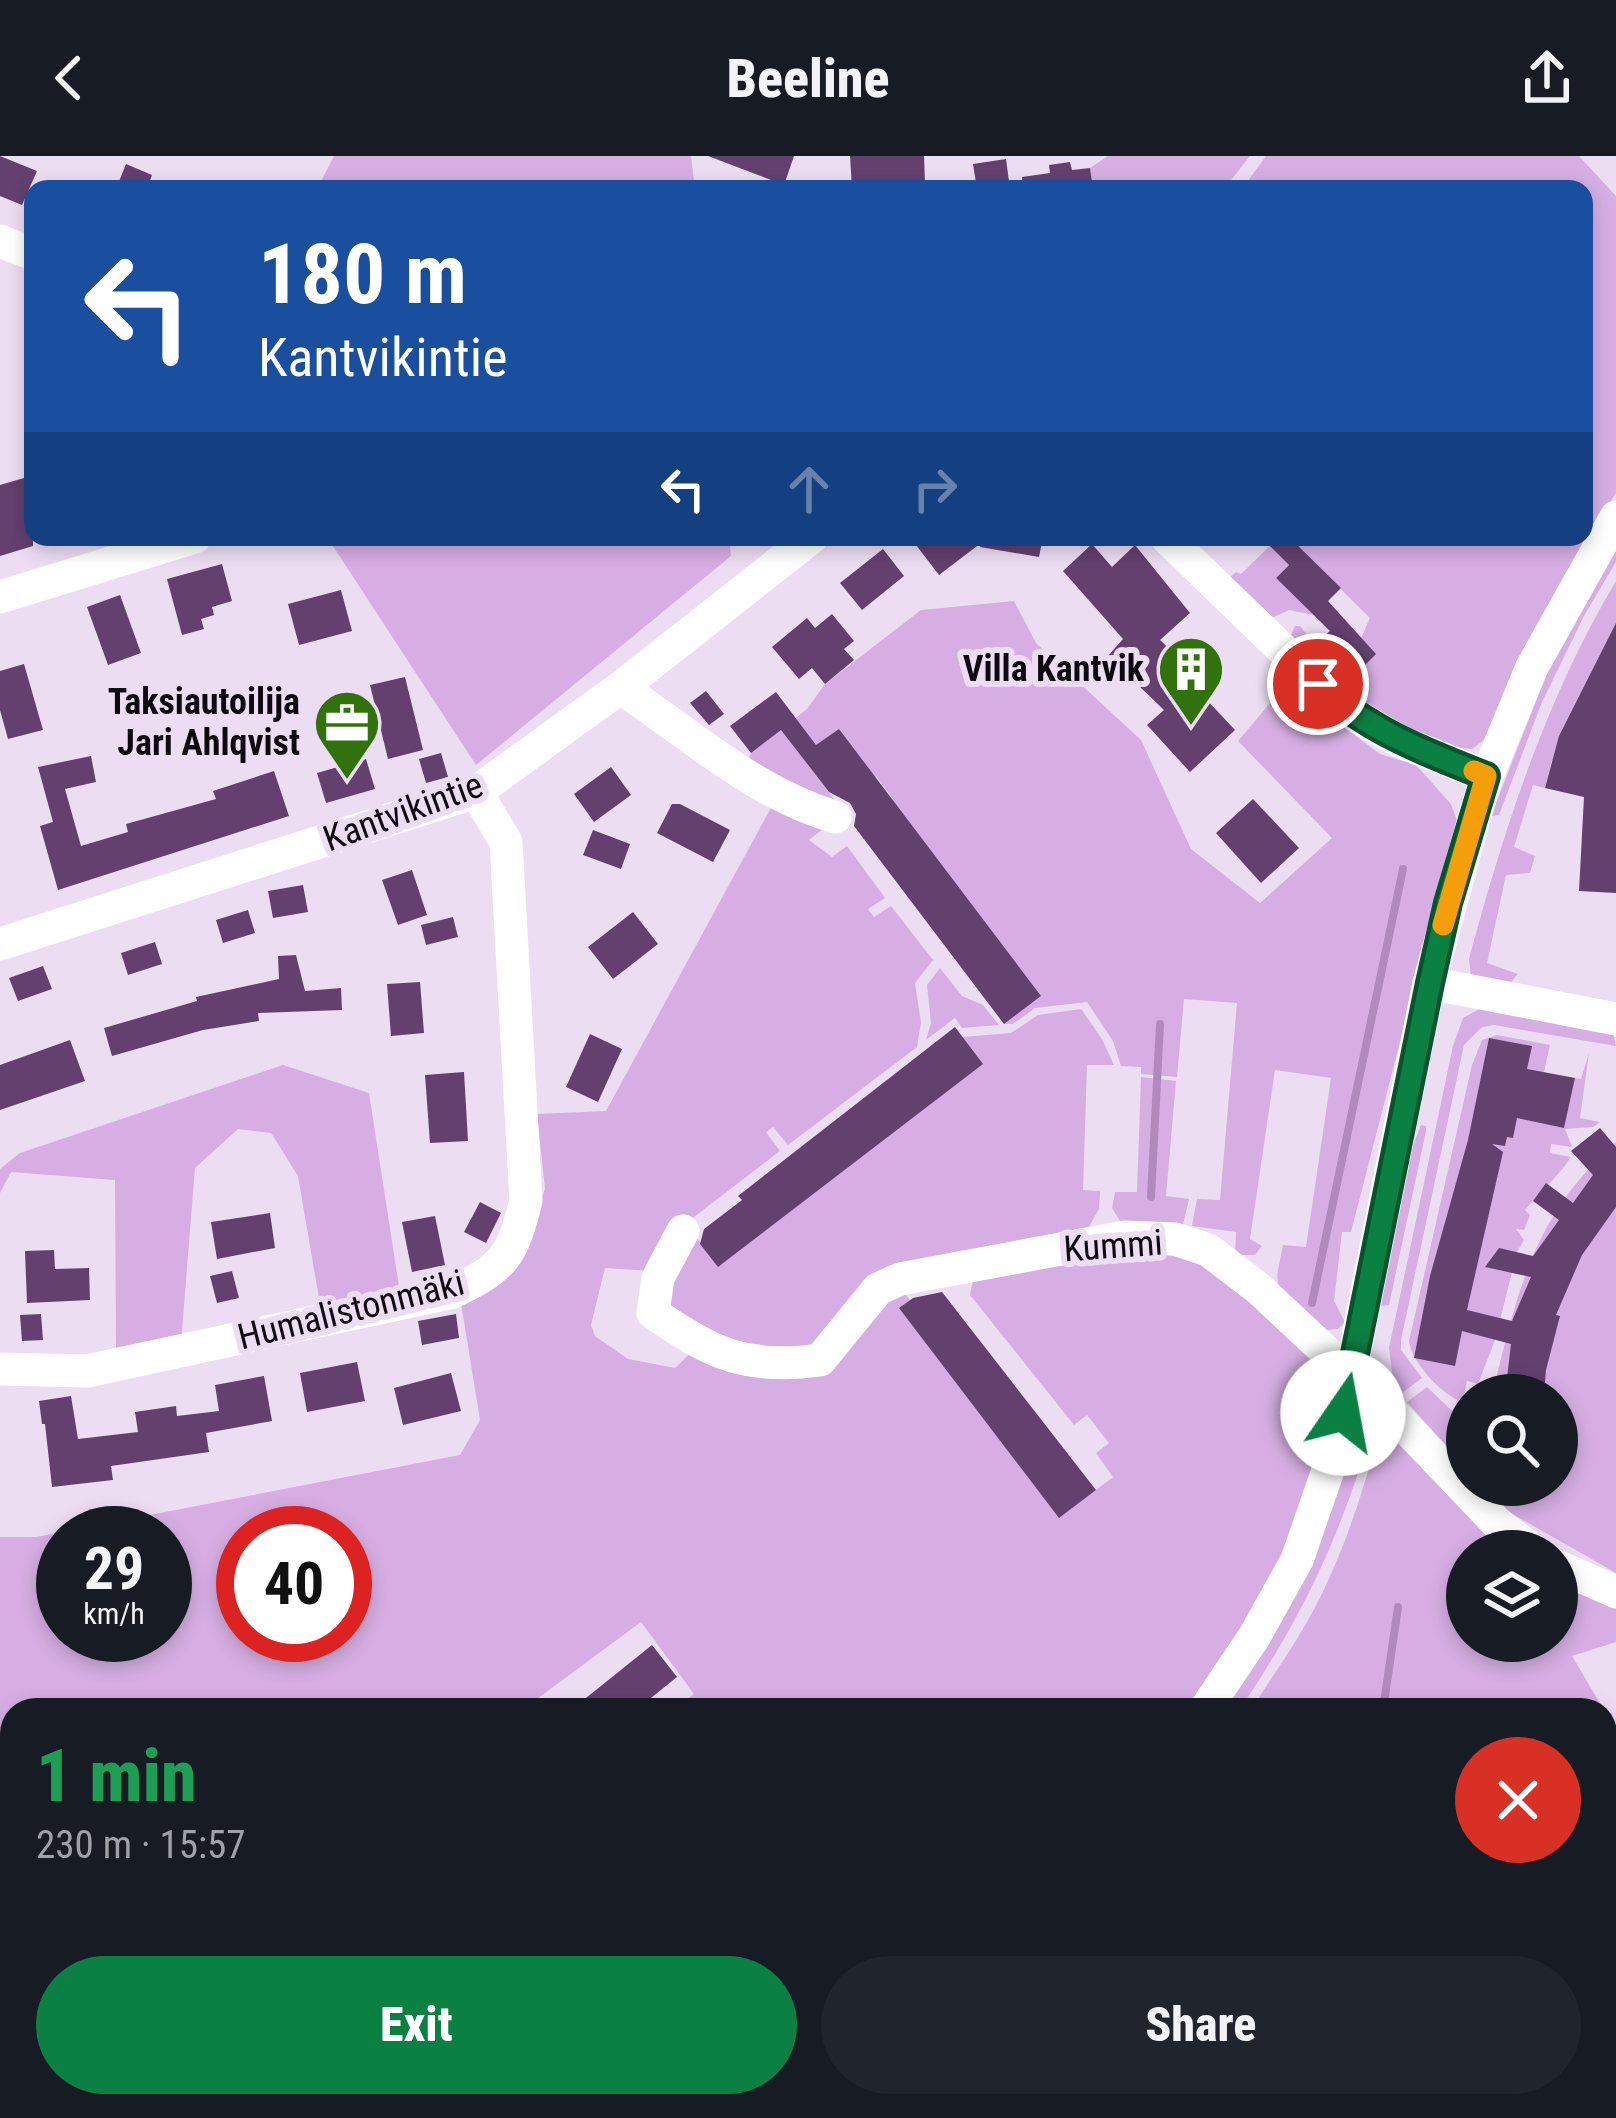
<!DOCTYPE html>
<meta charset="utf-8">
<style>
:root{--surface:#171b24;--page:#20242c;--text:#f1f3f6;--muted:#9ea1a6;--accent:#0b8043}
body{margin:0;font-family:"Roboto Condensed",sans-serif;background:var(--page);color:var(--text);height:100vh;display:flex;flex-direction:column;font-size:45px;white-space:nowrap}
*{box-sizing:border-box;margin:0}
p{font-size:39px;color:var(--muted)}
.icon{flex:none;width:66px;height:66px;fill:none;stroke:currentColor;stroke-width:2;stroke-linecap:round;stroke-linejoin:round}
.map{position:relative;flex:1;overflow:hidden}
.panel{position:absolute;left:0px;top:1542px;width:1617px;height:420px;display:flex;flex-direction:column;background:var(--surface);border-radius:36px 36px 0 0;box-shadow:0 6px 18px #0003}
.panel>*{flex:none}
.banner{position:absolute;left:24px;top:24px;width:1569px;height:366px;border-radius:24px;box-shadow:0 6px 18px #0003;background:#1a4fa0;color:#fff;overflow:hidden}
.controls{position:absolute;left:1446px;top:1218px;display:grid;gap:24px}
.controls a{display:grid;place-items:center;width:132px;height:132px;border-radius:50%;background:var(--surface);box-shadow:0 6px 18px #0003;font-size:60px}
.speed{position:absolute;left:36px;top:1350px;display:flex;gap:24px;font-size:60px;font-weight:700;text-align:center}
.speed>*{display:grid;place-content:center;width:156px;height:156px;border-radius:50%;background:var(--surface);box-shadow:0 6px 18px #0003;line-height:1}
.speed small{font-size:30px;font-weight:400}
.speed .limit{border:18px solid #d22;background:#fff;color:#111}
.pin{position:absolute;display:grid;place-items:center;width:102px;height:102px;color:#fff;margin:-51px;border:6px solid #fff;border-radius:50%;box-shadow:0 3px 12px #0007}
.me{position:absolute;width:132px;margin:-66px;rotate:12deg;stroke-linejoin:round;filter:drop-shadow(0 0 9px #0008)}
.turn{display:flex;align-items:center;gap:42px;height:252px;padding:0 36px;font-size:54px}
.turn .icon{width:156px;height:156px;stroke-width:2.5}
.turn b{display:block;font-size:84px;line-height:102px}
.lanes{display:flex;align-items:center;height:114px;padding:0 36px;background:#0003;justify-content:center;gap:60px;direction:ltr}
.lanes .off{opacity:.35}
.round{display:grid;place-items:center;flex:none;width:126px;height:126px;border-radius:63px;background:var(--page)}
.headline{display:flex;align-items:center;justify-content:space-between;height:204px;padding:0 36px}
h1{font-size:72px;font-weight:800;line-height:90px;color:#1e9e55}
.primary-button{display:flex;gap:24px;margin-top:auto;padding:24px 36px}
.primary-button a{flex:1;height:138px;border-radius:72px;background:var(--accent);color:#fff;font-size:48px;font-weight:800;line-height:138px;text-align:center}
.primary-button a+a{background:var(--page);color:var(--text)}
header{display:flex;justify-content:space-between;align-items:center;height:156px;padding:0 36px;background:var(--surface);font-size:54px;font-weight:800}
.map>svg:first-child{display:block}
.green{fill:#d6aee3;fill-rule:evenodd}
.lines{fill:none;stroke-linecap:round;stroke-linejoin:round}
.stream{stroke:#b089bd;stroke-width:8}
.building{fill:#64406f}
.minor{stroke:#fff;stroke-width:33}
.route-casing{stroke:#07532c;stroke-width:30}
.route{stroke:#0b8043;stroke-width:21}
.slow{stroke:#f59e0b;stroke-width:21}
.labels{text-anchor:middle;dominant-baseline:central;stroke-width:12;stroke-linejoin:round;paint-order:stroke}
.poi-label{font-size:36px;font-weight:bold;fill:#0f0a11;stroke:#edddf3;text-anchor:end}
.street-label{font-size:36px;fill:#0f0a11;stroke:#edddf3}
</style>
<header><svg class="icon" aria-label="back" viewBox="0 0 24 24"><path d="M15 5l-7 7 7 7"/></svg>Beeline<svg class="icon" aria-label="share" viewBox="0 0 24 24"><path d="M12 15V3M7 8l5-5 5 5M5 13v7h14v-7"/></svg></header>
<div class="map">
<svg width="1616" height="1962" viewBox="0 0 1616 1962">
<rect width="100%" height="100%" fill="#edddf3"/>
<g class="green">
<polygon points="334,0 691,0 695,33 317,33"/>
<polygon points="1108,0 1250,0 1224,33 1093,33 1090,12"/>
<polygon points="1266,0 1579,0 1616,40 1616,337 1590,378 1488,581 1472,593 1455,592 1366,555 1288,485 1295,470 1300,470 1331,509 1361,482 1370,462 1302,395 1276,422 1314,459 1289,454 1267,464 1230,421 1236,416 1241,418 1279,381 1584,381 1584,33 1242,33"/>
<polygon points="327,381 729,381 731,400 476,609"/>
<polygon points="1616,392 1616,406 1585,458 1542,546 1499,659 1491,660 1556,494"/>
<path d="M1616,425V476L1556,605L1552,604L1545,632L1533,629L1514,691L1535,700L1530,717L1506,719L1487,807L1518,818L1511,826L1471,821L1469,803C1504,673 1546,542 1616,425Z"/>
<polygon points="1014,445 1036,487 1141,584 1191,693 1260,747 1332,682 1238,585 1286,528 1380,598 1416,609 1451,648 1457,665 1351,1076 1342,1076 1334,1145 1345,1166 1338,1173 1326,1174 1280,1139 1277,1119 1283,1089 1306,1091 1331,922 1275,914 1250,1083 1262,1090 1255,1099 1235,1099 1236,1076 1192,1070 1197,1043 1220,1044 1237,847 1184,843 1177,921 1141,918 1141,911 1121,910 1113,885 1087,846 1035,852 1013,868 1004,868 1040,841 888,648 893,643 876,620 870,624 839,573 802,601 837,647 747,609 751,597 807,553 825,528 921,454"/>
<path d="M773,648L823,673L809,684L832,701L847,690L885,742L868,753L874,761L891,750L933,804L915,827L921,867L917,891L788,989L773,971L766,976L780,995L677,1074L652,1115L605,1112L591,1169L595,1180L628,1203L675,1212L695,1193L811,1218L887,1137L905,1138L910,1144L900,1152L1060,1361L1113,1321L1096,1297L1109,1287L1087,1259L1074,1269L970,1139L973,1124L1091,1098L1149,1096L1184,1102L1219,1115L1317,1205L1326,1219L1332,1235L1311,1335L1262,1442L1191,1554H673L694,1538L641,1466L522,1554H12V1950H425L408,1962H0V1381H36L460,1299L480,1264L461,1147L522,1098L545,1033L537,958L606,955ZM63,1377H165V1479H63ZM243,1377H345V1479H243Z"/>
<polygon points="940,812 962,840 983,849 999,869 962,872 955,862 926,884 931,867 927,829"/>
<polygon points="1481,852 1613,877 1616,890 1494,869 1482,871 1464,889 1401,1184 1401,1194 1422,1222 1402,1237 1393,1223 1389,1192 1453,890 1463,862"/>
<polygon points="1081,853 1102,883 1114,909 1087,909 1083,1034 1100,1035 1099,1053 1086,1076 899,1114 832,1189 766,1202 682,1168 659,1136 695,1080 720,1109 982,908 962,881 1011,877 1038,859"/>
<path d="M1497,879L1550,889L1544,916L1551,918L1564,971L1575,922L1581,923L1589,897L1580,962L1600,966L1593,971L1565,973L1572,991L1551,988L1550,997L1570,1001C1566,1013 1536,1040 1525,1054L1530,1059L1524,1074L1516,1073L1524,1084L1517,1096L1495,1184L1478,1228L1467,1225L1462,1246C1441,1238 1412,1207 1409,1185L1472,909L1482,884Z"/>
<polygon points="283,909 369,937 400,1137 321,1154 298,1020 271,977 238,973 195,1012 181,1187 116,1197 115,1024 11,1016 0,1037 0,1013 20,997"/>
<polygon points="1141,921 1176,925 1166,1040 1189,1043 1183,1069 1122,1068 1112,1052 1115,1036 1137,1036"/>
<polygon points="1421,969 1426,970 1426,975 1389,1149 1381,1150 1379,1147 1407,1005"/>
<path d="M1616,986V1417L1509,1356L1482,1329H1557V1239H1492C1518,1135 1532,1061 1616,986Z"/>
<polygon points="1427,1231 1451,1254 1467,1262 1467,1313 1407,1246"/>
<path d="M1364,1264L1372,1270C1344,1374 1300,1466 1239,1554H1222L1355,1276Z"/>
<path d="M1387,1268L1521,1395H1467V1485H1557V1418L1616,1444V1486L1572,1500L1604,1554H1251C1269,1525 1290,1496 1307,1466C1342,1404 1362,1339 1381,1271Z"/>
<polygon points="1605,1556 1616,1572 1616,1962 948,1962 956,1950 1605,1950"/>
<polygon points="628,1950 829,1950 841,1962 612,1962"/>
</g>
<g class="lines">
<g class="stream">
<polyline points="1151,1041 1160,868"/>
<polyline points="1312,1147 1403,713"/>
<polyline points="1383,1554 1398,1451"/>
<polyline points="1326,1962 1328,1950"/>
</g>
</g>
<g class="building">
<polygon points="0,0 37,15 22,49 0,40"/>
<polygon points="708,0 794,0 784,29"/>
<polygon points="850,0 924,0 925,28 852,32"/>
<polygon points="1006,3 1010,33 977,33 973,8"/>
<polygon points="1070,6 1072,14 1090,12 1093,33 1023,33 1022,21 1050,17 1049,9"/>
<polygon points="126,8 152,19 147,33 116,33"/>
<polygon points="24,322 33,351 33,390 0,400 0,329"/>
<polygon points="926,381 1043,381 1039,401 980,391 981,387 939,419 916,389"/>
<polygon points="1261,381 1289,381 1341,432 1328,445 1376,498 1365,509 1349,493 1331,509 1313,490 1330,475 1276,422 1289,409"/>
<polygon points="1092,388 1112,411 1135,389 1190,457 1160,484 1181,504 1175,510 1235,574 1190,616 1147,569 1164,554 1108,500 1123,483 1063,415"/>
<polygon points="883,393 904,420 862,454 840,427"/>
<polygon points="222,408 232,445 212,451 214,459 201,463 204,473 182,479 167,423"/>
<polygon points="341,434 352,475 299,489 288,448"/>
<polygon points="120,439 141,497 108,509 87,451"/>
<polygon points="832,458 854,485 844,493 854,504 825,528 812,512 799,523 772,491 807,462 815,472"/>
<polygon points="1616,467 1616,737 1579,735 1584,641 1545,632 1559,580"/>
<polygon points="24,508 43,574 8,583 0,554 0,515"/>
<polygon points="405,521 423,594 388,603 370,529"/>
<polygon points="706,535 724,558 709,569 690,547"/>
<polygon points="776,536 816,589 839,573 1041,840 1004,868 854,670 856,658 850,647 829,636 781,574 751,597 730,570"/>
<polygon points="441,597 448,621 426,627 419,603"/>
<polygon points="91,600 96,626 65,633 81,690 128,676 126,668 216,643 213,635 274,615 289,660 58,734 40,670 53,666 38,611"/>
<polygon points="366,603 375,633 326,647 317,617"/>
<polygon points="611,611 631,639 594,666 574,638"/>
<polygon points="1253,643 1299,692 1261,727 1216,677"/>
<polygon points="672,648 680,648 730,674 713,706 657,677"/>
<polygon points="593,674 630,688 621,713 583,699"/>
<polygon points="412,714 427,759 398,769 382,724"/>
<polygon points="303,729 308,756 273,762 268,735"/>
<polygon points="248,754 255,777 223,787 216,764"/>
<polygon points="633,756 658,788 613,823 588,791"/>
<polygon points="453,761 458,781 426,789 421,769"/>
<polygon points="155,786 162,808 128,819 121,797"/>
<polygon points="296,799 305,835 341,832 342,854 258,857 259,865 203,874 112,900 104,872 197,845 196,841 279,823 278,800"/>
<polygon points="43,810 52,833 18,845 9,822"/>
<polygon points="420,826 424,877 391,880 387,828"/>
<polygon points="955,871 983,908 718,1111 700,1088 704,1073 742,1044 738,1040"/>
<polygon points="590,878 622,893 598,946 566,931"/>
<polygon points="1489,882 1532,890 1527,913 1575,922 1564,972 1517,962 1513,982 1507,981 1505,990 1492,988 1503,996 1467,1154 1512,1165 1531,1121 1485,1111 1499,1092 1533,1100 1559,1064 1533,1045 1546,1027 1573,1047 1593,1019 1571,995 1600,972 1616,991 1616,1051 1582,1099 1556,1159 1560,1160 1546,1214 1544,1239 1505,1239 1511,1188 1462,1175 1455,1210 1414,1202 1430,1120 1468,984"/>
<polygon points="70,884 85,925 0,954 0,909"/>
<polygon points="464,916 468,985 430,987 425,919"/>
<polygon points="480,1046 501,1057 486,1087 464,1076"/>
<polygon points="270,1057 275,1092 217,1103 211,1066"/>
<polygon points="435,1060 445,1109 412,1116 402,1066"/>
<polygon points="54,1094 55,1113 89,1112 90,1144 27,1147 25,1095"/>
<polygon points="232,1115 239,1142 217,1147 210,1120"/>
<polygon points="942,1136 1096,1334 1059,1362 899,1152 913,1142"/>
<polygon points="41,1158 43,1184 22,1185 20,1159"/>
<polygon points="456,1158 459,1182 422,1189 418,1165"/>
<polygon points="357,1206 365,1245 307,1256 300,1217"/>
<polygon points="451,1217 461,1255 403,1269 394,1232"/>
<polygon points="264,1220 272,1265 206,1277 209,1296 111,1310 113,1324 52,1331 45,1268 42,1268 39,1245 71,1240 78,1283 138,1276 135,1256 176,1250 177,1260 219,1255 215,1229"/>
<polygon points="652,1489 677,1521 636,1554 571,1554"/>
</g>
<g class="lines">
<g class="minor">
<polyline points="0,85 33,98"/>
<polyline points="1166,381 1343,552 1401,586 1487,620"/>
<polyline points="0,441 195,381"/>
<path d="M621,532C690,578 754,637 835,661"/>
<polyline points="0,788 476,636 624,529 812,381"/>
<polyline points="1429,827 1616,863"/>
<path d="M683,1075L658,1122L653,1157C713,1198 746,1214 820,1204L878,1133L900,1123L1125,1081L1175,1083L1208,1094L1258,1132L1396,1261L1497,1367L1534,1395"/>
<path d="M0,1213L87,1215L453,1136C505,1111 512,1100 526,1045L506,686L476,636"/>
<polyline points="1557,1410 1616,1436"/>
<polyline points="1205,1554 1254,1481 1297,1404 1335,1294 1429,827 1475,659 1487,620 1532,511 1616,361"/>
<polyline points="864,1950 889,1962"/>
</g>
</g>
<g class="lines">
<defs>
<path id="route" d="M1318,528C1367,574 1425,596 1486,620L1448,747L1430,827L1343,1257"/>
</defs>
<use href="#route" class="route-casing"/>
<use href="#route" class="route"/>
<polyline class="slow" points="1443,769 1486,620 1474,615"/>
</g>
<defs>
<symbol id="building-pin" viewBox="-11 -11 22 30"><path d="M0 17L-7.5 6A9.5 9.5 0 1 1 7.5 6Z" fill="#31720d" stroke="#edddf3"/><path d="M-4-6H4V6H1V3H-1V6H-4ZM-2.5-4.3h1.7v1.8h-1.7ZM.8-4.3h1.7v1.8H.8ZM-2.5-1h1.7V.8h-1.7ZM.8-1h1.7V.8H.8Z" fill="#fff"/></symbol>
<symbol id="office-pin" viewBox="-11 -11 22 30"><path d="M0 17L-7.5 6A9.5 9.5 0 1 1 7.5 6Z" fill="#31720d" stroke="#edddf3"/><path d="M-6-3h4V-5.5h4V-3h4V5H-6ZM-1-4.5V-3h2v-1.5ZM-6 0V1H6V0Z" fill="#fff"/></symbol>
</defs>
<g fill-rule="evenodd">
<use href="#building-pin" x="1153" y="475" width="76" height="104"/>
<use href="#office-pin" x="309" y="529" width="76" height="104"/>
</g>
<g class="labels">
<g class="poi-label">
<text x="1144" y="513">Villa Kantvik</text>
<text x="300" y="546">Taksiautoilija<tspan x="300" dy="41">Jari Ahlqvist</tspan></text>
</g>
<g class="street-label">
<text transform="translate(403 656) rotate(-20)">Kantvikintie</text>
<text transform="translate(1113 1090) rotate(-4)">Kummi</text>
<text transform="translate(351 1154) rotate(-14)">Humalistonmäki</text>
</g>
</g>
</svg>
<div class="controls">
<a><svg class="icon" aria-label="search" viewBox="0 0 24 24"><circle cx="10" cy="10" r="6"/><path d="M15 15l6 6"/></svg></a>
<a><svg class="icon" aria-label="layers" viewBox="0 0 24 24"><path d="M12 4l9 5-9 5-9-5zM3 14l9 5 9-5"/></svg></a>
</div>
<div class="speed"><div>29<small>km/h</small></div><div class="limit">40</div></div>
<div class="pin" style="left:1318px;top:528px;background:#d93025"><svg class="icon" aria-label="arrive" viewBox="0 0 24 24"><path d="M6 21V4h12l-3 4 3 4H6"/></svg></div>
<svg class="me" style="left:1343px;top:1257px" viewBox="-20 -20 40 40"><circle r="19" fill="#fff"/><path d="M0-13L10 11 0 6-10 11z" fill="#0b8043"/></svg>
<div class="banner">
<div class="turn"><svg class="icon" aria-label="left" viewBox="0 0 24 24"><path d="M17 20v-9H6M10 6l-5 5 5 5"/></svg><div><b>180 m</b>Kantvikintie</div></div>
<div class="lanes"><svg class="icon" aria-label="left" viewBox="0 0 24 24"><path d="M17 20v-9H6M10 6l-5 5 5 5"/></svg><svg class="icon off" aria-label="ahead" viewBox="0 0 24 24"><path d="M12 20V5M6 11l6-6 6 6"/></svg><svg class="icon off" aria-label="right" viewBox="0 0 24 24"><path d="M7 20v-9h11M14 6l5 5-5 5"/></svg></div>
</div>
<section class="panel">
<div class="headline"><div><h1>1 min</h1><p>230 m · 15:57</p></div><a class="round" style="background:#d93025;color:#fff"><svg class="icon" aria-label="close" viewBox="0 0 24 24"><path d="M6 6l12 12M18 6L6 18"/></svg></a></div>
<div class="primary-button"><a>Exit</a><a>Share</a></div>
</section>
</div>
